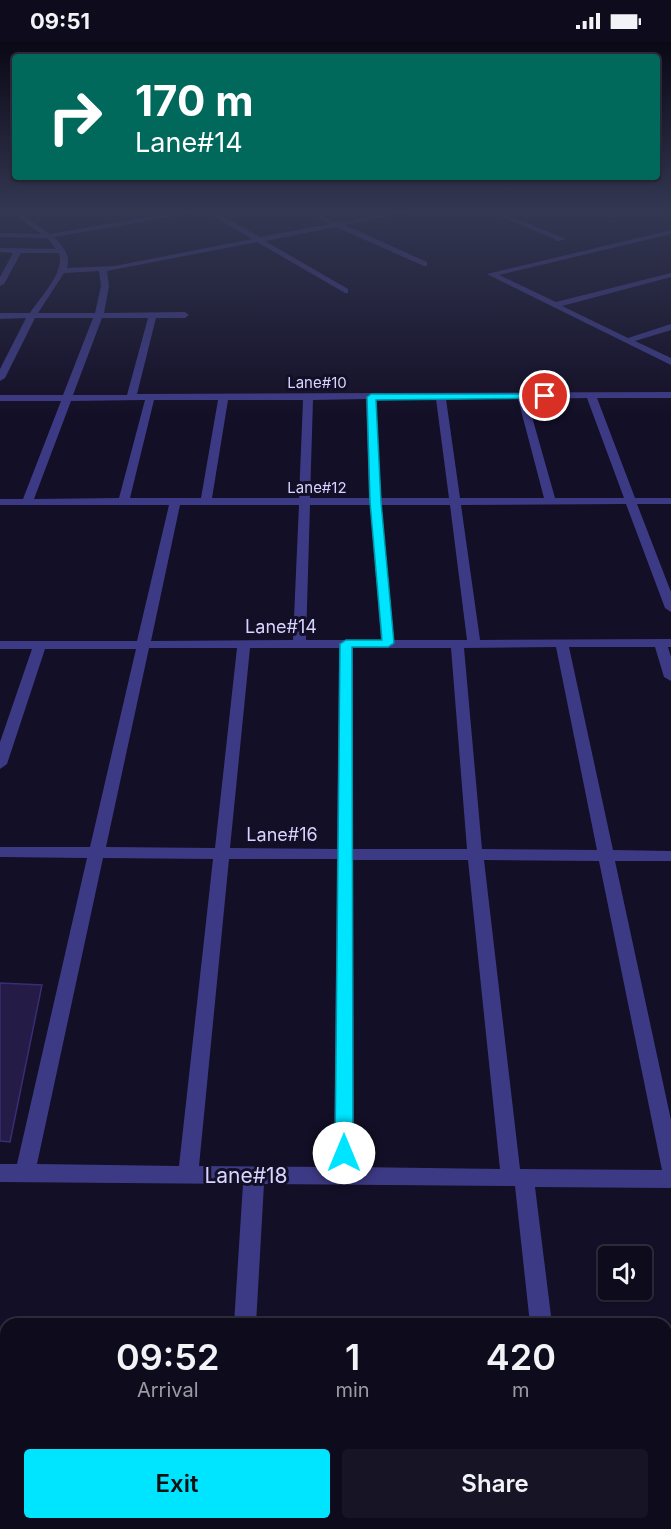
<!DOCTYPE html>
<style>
:root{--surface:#0e0b1c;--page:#171425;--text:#f1f3f6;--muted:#9b9ba3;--line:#2e2b3b;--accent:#00e5ff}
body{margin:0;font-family:Inter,sans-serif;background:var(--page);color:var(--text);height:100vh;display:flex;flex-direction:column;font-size:22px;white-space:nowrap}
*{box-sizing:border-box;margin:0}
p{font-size:20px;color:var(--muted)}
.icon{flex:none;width:33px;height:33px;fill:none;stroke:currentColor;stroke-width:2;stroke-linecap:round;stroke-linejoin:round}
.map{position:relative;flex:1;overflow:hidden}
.side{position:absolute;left:0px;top:1276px;width:672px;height:212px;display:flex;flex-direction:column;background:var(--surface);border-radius:18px 18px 0 0;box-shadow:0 2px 4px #0004,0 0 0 2px var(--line)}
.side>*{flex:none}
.banner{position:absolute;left:12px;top:12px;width:648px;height:126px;border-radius:6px;box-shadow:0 2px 4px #0004,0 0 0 2px var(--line);background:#00695c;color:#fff;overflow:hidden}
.fabs{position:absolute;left:598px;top:1204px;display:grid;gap:12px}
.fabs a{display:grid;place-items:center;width:54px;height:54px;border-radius:6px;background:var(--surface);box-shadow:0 2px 4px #0004,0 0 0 2px var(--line);font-size:30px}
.pin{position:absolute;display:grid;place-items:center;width:51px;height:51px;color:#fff;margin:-26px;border:3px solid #fff;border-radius:50%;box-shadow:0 2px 6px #0007}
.me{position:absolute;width:66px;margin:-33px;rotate:0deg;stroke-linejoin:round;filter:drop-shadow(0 0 4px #0008)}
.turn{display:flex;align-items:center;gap:21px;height:126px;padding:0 24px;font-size:27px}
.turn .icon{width:78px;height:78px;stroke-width:2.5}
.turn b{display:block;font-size:42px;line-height:51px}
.eta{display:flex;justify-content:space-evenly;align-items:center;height:102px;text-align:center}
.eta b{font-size:36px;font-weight:600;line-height:42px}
.action{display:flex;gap:12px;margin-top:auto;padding:12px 24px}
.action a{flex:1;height:69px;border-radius:6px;background:var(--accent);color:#111;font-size:24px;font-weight:600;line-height:69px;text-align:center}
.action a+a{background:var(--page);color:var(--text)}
.status{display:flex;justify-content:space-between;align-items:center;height:42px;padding:0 30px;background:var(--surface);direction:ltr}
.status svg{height:16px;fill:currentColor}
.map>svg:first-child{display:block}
.building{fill:#241b47;stroke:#3b2d73;stroke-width:1.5}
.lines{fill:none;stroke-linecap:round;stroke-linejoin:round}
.minor{fill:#3d3a85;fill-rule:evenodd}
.route{fill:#00e5ff;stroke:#0095a6;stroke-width:1.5}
.labels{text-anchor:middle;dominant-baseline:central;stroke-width:6;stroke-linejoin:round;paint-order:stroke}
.far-street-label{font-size:15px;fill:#d9d4ff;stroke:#130f26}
.street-label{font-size:18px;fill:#d9d4ff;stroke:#130f26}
.near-street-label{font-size:21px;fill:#d9d4ff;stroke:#130f26}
</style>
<div class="status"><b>09:51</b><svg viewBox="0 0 49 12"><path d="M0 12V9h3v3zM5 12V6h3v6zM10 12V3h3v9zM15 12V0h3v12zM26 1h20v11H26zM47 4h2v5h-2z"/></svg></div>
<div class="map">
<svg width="671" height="1487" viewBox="0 0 671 1487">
<rect width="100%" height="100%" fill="#130f26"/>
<polygon class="building" points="0,941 42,943 10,1100 0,1099"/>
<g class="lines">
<g class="minor">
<path d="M7,167H14L50,192L194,167H210L260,195L330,182L300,167C314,167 326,180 340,180C367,179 394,164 421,167L345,183L427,220V224H424L336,185L265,199L348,247V251H345L257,200L107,229L109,244L104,271L185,270L189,273L185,276H156L137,352L671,350V356H597L635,456H671V462H637L671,550V570L665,566L626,462L461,463L480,598L671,597V605H668L671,615V639L664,635L655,605H569L613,808L671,809V819H615L671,1078V1146L535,1145L552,1282H530L515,1144L264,1142L256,1282H234L243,1142L0,1140V1122H17L87,816L0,815V805H90L136,607H45L7,722L0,727V700L32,607H0V599H137L169,463H0V457H23L61,359H0V353H63L93,276H35L5,336L0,339V327L26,276L0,277V271H30C40,255 65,231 59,211H21L4,242L0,244V235L13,211L0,210V206L56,207L47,196L0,195V191L41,192ZM204,169L252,197L115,224L67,226C71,213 63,205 54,195ZM99,229L101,244L95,271H38L64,231ZM102,276H148L127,353H73ZM587,356L624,456H555L527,357ZM366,357L369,456H310L313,358ZM376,357H436L449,456H380ZM446,357H518L544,456H460ZM145,358L119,456L34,457L71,359ZM154,358H218L201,456H130ZM228,358H303L299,456H212ZM180,463H299L293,598L151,599ZM310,463H370L381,598H306ZM381,463H450L467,598H394ZM556,605L597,808L482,807L464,606ZM149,606H237L215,806L106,805ZM250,606H339L337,807L230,806ZM353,606H451L467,807H353ZM103,816L213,817L179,1124L37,1122ZM229,817H337L334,1125L199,1124ZM353,818H468L500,1127L354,1125ZM484,818L599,819L662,1128L520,1127Z"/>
<polygon points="484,167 493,167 566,197 559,199"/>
<polygon points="589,167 599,167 617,174 610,176"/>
<polygon points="671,188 671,192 499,233 556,260 671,231 671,235 562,264 628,296 671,282 671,288 635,299 671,316 671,323 487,232"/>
<rect x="220" y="1482" width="26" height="5"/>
<polygon points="550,1482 576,1482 577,1487 551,1487"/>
</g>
</g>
<linearGradient id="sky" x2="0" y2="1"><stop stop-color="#0a0815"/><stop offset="0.45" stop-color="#333752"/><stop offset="1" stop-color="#333752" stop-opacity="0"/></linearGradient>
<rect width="671" height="375" fill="url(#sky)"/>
<polygon class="route" points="545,352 548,353 548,356 376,358 381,460 394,601 388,605 352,605 353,1111 350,1116 344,1119 338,1116 335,1111 340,602 346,598 382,598 370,460 367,355 371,352"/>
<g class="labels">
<g class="far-street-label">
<text x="317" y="340">Lane#10</text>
<text x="317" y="445">Lane#12</text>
</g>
<g class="street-label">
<text x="281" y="584">Lane#14</text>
<text x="282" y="792">Lane#16</text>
</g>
<g class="near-street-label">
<text x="246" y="1133">Lane#18</text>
</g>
</g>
</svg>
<div class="fabs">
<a><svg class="icon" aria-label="sound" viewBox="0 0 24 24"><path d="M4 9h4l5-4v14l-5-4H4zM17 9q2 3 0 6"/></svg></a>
</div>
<div class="pin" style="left:545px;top:354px;background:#d93025"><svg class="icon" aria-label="arrive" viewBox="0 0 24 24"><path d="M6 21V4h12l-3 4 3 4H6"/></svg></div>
<svg class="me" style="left:344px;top:1111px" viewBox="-20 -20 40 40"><circle r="19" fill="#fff"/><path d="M0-13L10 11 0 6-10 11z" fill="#00e5ff"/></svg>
<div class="banner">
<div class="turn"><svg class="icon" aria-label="right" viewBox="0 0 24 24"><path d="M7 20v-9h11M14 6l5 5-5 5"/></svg><div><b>170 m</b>Lane#14</div></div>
</div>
<section class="side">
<div class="eta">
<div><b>09:52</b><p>Arrival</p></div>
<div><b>1</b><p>min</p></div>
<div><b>420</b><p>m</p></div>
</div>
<div class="action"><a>Exit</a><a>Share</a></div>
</section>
</div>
